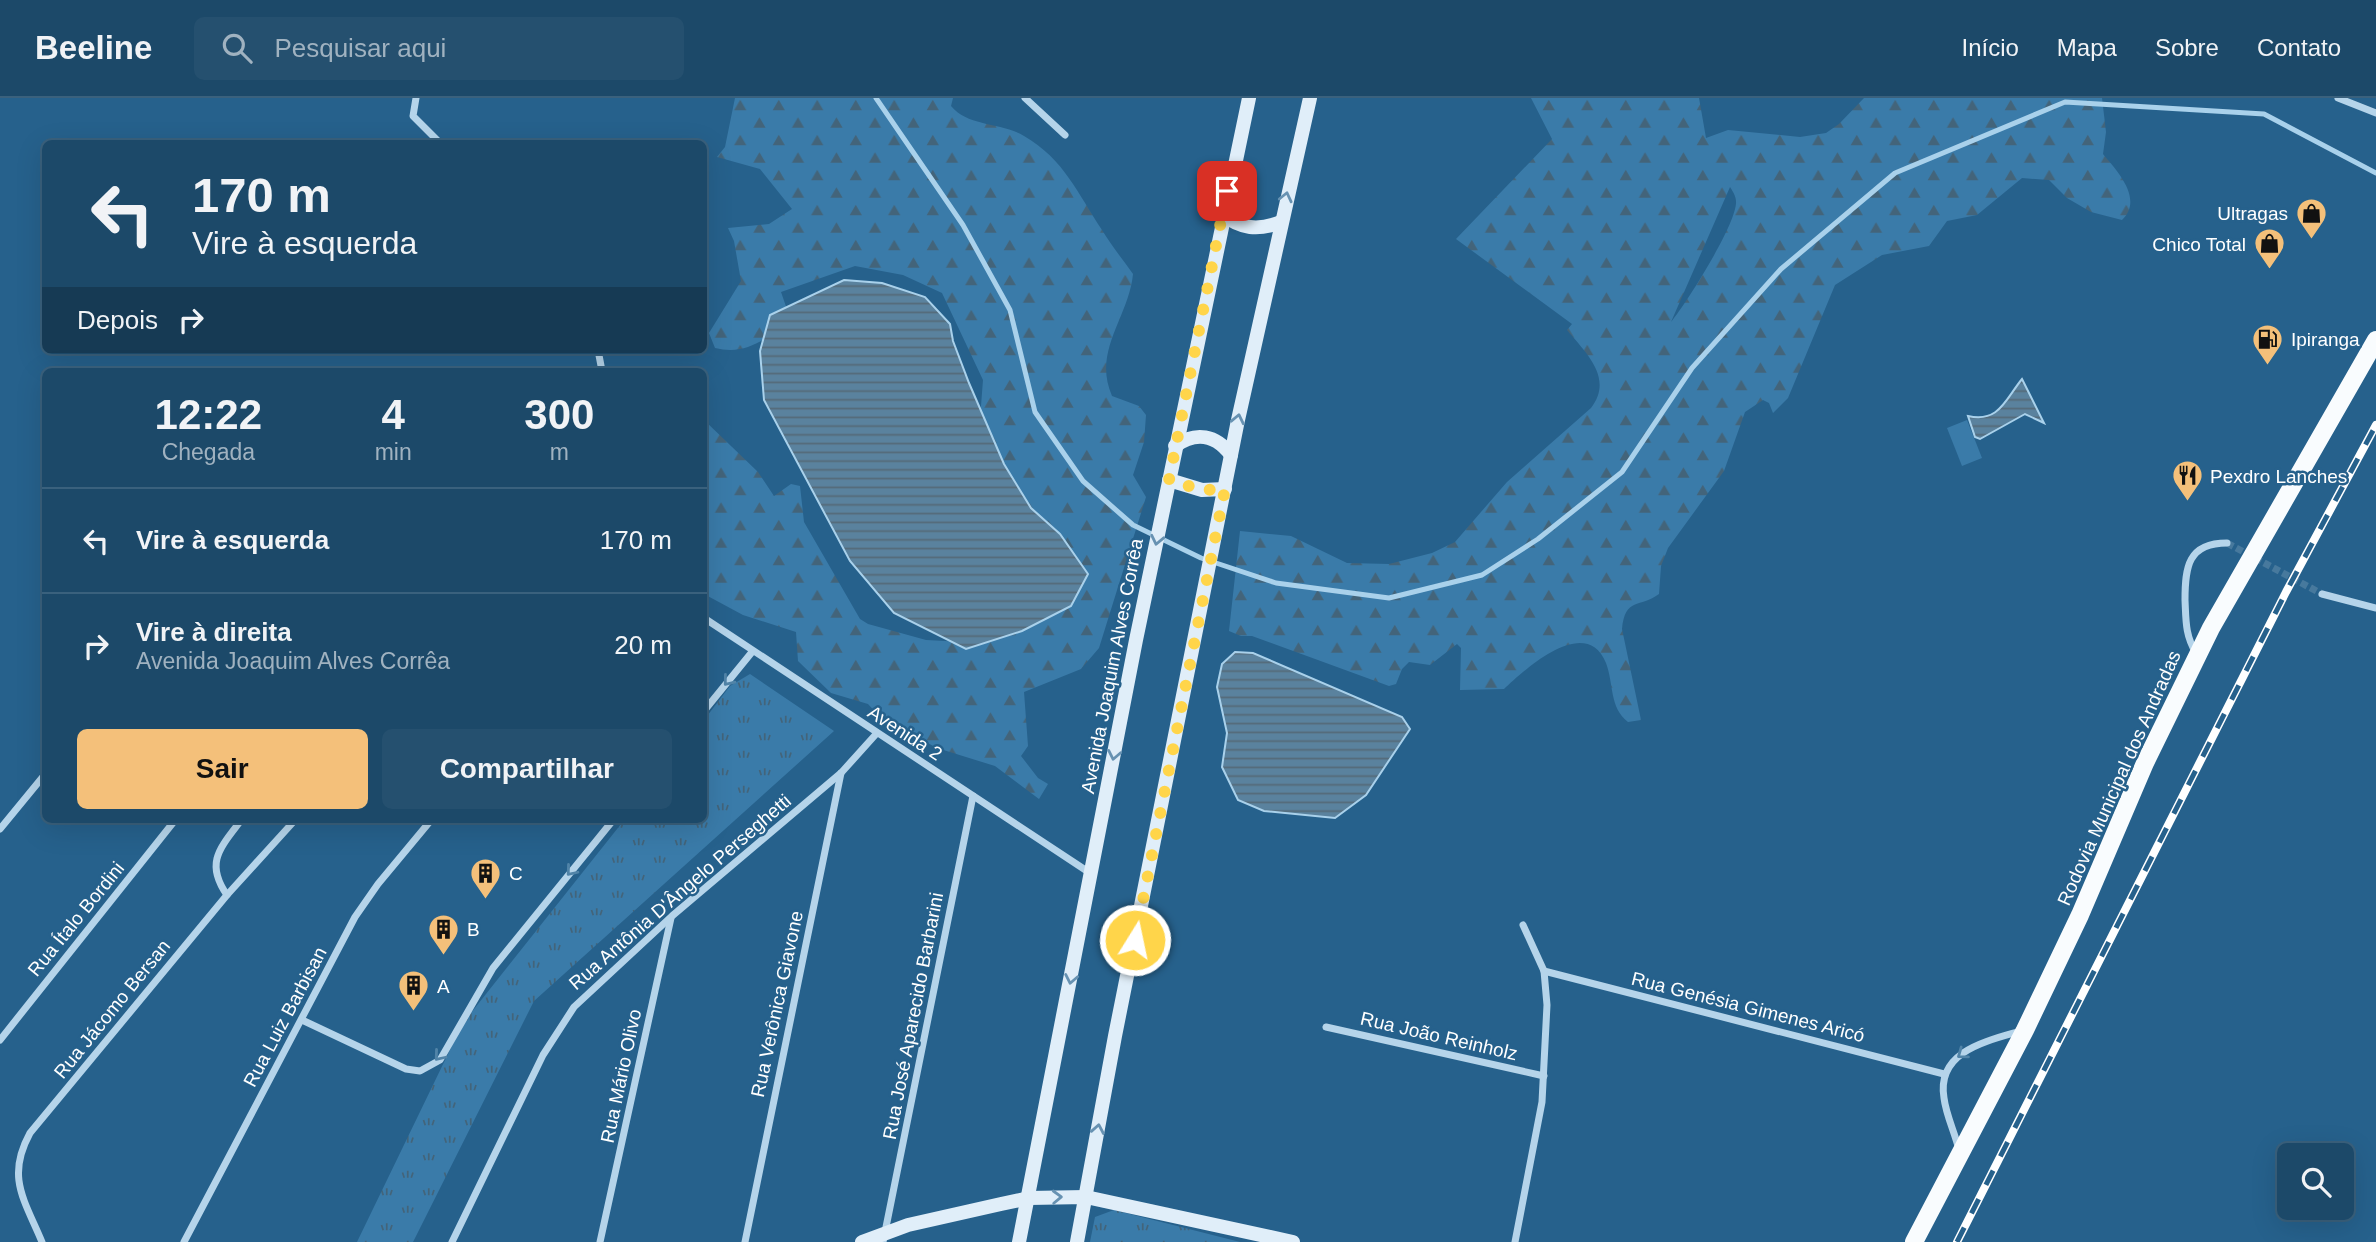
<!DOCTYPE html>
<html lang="pt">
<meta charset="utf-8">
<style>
:root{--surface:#1c4969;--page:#25506f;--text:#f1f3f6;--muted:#a0b2c0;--line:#3a617d;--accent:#f4c07a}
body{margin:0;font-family:Helvetica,sans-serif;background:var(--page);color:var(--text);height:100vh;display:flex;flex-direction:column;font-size:26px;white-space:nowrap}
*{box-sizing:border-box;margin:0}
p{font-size:23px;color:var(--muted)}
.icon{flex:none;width:38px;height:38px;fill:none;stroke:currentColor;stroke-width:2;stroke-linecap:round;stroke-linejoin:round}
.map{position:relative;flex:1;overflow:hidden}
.drawer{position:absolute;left:42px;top:270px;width:665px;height:455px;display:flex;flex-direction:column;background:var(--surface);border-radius:10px;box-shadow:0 7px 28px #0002,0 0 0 2px var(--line)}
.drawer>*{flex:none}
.top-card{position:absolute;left:42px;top:42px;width:665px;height:214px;border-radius:10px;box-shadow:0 7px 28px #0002,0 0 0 2px var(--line);background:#1c4969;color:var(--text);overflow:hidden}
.fabs{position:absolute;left:2277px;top:1045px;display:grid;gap:14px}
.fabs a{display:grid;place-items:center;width:77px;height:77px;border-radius:10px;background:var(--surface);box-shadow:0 7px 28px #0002,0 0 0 2px var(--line);font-size:35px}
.pin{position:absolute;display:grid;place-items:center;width:60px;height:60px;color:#fff;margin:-30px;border-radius:14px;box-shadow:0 4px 10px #0006}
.me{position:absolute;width:77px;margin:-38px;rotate:10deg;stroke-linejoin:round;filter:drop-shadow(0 0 5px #0008)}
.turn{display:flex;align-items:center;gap:24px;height:147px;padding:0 35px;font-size:32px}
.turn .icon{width:91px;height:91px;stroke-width:2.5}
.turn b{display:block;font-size:49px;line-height:60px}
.then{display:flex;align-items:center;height:66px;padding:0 35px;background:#0003;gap:14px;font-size:26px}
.eta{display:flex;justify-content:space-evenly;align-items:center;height:119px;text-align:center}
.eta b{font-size:42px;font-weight:700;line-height:49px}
.button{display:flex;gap:14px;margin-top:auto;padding:14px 35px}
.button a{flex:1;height:80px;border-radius:10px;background:var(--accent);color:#111;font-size:28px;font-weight:700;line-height:80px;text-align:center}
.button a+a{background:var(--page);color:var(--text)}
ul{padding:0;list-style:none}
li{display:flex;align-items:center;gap:21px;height:105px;padding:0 35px;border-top:2px solid var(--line)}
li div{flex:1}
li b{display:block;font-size:26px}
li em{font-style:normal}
header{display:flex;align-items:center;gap:42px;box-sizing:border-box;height:98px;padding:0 35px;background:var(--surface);border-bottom:2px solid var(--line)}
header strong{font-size:33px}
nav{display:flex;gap:38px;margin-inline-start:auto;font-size:24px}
.search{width:490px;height:63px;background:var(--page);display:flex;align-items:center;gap:18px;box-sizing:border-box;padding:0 24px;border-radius:10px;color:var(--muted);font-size:26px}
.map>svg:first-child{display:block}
.forest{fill:url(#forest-firs);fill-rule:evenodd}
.park{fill:url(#park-tufts)}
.pitch{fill:#3a7ba9}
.water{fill:url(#water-rules);stroke:#a9d1eb;stroke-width:2}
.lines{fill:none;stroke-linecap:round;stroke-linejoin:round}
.stream{stroke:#a9d1eb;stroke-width:5}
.street-tunnel{stroke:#47799d;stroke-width:7;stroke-dasharray:7 3.5;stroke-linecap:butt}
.street{stroke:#b5d4ea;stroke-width:7}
.secondary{stroke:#e0eef9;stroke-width:14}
.primary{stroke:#f9fcfe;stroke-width:18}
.rail-casing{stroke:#fff;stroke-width:8}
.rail{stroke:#26618c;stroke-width:5;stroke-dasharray:16;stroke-linecap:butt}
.oneway{stroke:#6792b2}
.oneway2{stroke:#5184a8}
.route{stroke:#ffd54a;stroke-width:12;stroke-dasharray:0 21.6}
.labels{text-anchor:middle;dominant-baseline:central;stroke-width:5;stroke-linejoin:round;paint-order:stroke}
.poi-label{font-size:19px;fill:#fff;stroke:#26618c;text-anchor:start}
.street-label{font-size:19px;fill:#fff;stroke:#26618c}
</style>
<header>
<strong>Beeline</strong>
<div class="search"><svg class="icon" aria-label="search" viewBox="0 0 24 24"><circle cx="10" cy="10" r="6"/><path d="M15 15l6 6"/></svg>Pesquisar aqui</div>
<nav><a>Início</a><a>Mapa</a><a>Sobre</a><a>Contato</a></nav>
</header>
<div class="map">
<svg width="2376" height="1144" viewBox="0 0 2376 1144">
<defs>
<pattern id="forest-firs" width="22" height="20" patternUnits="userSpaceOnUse" patternTransform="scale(1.75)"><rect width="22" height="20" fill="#3a7ba9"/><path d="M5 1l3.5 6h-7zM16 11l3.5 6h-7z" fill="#43647a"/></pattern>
<pattern id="park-tufts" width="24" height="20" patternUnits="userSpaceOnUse" patternTransform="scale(1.75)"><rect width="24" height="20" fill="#3a7ba9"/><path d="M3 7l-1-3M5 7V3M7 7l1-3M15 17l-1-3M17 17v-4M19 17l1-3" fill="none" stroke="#43647a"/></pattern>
<pattern id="water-rules" width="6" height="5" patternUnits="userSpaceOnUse" patternTransform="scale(1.75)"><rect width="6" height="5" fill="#5a829e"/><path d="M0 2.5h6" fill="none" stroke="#546a79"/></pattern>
</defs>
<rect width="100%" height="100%" fill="#26618c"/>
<g class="forest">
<path d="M735,0H953L951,8C968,29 1001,24 1024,38C1064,61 1078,96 1102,132C1111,147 1123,162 1133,176C1129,219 1092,253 1112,298L1139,308L1146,317L1144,344L1133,377L1146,399L1099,550L1081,571L1024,594L1028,648L1021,658L1038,680L1048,686L1039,701L995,668L937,650L881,620L868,606L831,595L798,563L796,534L743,517L704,496V322L758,374L774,398L791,386L800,388L804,424L860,521L868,526L926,542L963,544L983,282L942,195L903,177L855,168L781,194L791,223C766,240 747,258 715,250L709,235L741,183L734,143L728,130L769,126L792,111L760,71L717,59L725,49Z"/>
<path d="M1531,0H1699L1706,40L1728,32L1800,39L1826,35L1839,26L1864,0H2102L2106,34L2103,56C2117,73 2144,101 2122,122L2091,114L2067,100L2049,82L2022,80L1977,117L1947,123L1929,148L1882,157L1835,187L1788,300L1773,315L1769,305L1763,302L1745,314L1724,373L1668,450L1661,468L1659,496C1640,510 1625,499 1622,531L1641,622L1628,624C1609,609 1614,586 1606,565C1586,515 1524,572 1504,591L1460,592L1461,550L1457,546L1430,567L1409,564L1402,571L1396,586L1389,588L1252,538H1241L1229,533L1240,433L1291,438L1347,465L1389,466L1432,455L1455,444L1507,384L1591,310C1614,280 1586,255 1567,232L1572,226L1456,141L1552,41ZM1730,89C1732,92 1736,98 1736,103C1738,124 1686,206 1671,224Z"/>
</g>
<g class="park">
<polygon points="750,576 834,633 534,903 413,1144 357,1144 463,925 625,721 704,721 704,622 730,588"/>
<polygon points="1114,1112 1240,1144 1090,1144 1095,1119"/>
</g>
<polygon class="pitch" points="1967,322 1982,360 1962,368 1947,330"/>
<g class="water">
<polygon points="844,182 882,185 925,199 950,226 953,243 969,285 1004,366 1031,410 1060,436 1088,476 1071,508 1022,533 966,551 894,515 850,463 764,302 760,253 770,217"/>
<path d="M2022,281L2044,325L2025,316L1980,341L1975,339L1968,318C1999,325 2005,302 2022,281Z"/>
<polygon points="1235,554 1253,555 1402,619 1410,631 1366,697 1335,720 1264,713 1238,702 1222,669 1227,635 1217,589 1222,566"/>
</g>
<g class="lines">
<polyline class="stream" points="876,0 963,127 1010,212 1035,314 1083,383 1133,427 1201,460 1276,485 1389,500 1482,477 1538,441 1622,374 1692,270 1781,171 1895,75 2065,4 2264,16 2376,75"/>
<polyline class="street-tunnel" points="2227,445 2322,496"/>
<g class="street">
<polyline points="416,0 413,18 441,46"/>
<polyline points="1025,0 1065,37"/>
<polyline points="2338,0 2376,15"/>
<polyline points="598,252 602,273"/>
<polyline points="2322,496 2376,510"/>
<polyline points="704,520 1090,775"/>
<path d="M2196,555C2185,537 2186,522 2185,502C2185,469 2188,445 2227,445"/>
<polyline points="704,613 752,554"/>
<polyline points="0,731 46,675"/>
<path d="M227,797C204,764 221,749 242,721"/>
<polyline points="1544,873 1944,976"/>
<polyline points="302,922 406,971 420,973 440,962 493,870 614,721"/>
<polyline points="1326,929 1544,978"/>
<polyline points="0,942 176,721"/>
<path d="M1959,1052C1955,1035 1946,1017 1944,1000C1936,953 1987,943 2021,933"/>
<path d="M42,1144C24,1101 6,1079 30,1035L227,797L296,721"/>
<polyline points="184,1144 355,819 378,786 432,721"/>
<polyline points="452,1144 543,957 574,909 672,818 841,675 877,635"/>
<polyline points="600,1144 671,820"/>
<polyline points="745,1144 841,675"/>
<polyline points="883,1144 973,698"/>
<polyline points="1515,1144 1542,1004 1547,907 1544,873 1523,827"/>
</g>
<g class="secondary">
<path d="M1222,116C1241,131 1258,133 1281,124"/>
<path d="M1175,348C1196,333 1216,337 1231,357"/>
<polyline points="1169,382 1202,392 1225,391"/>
<polyline points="862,1144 908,1127 1001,1106 1029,1100 1086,1099 1293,1144"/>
<polyline points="1019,1144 1136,542 1249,0"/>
<polyline points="1077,1144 1115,938 1238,322 1310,0"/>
</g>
<polyline class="primary" points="1914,1144 2025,932 2080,817 2145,665 2211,530 2376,242"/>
<defs>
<polyline id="rail" points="1957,1144 2286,494 2376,327"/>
</defs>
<use href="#rail" class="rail-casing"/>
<use href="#rail" class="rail"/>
</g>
<defs><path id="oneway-chevron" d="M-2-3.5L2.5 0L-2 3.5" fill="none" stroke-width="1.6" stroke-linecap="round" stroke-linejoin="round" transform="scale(1.75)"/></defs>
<g class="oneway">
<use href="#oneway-chevron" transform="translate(1286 99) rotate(-77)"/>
<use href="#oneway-chevron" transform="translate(1238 321) rotate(-78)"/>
<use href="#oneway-chevron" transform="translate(1157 442) rotate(102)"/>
<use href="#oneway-chevron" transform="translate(1114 657) rotate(101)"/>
<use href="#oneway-chevron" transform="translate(1071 881) rotate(101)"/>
<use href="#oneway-chevron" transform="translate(1098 1031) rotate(-80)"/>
<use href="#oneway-chevron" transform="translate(1057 1099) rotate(-2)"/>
</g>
<g class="oneway2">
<use href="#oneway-chevron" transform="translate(728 583) rotate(129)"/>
<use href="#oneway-chevron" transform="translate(571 773) rotate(130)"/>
<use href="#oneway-chevron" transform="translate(1962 956) rotate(144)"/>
<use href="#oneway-chevron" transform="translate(439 958) rotate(130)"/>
</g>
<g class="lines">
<polyline class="route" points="1135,842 1225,391 1202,392 1169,382 1227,93"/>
</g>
<defs>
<symbol id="shop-pin" viewBox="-11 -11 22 30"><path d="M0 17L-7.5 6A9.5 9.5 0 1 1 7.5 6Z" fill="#f4c07a" stroke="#26618c"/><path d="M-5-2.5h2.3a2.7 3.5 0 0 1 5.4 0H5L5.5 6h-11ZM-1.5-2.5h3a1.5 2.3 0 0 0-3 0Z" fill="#111"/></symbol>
<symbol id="fuel-pin" viewBox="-11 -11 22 30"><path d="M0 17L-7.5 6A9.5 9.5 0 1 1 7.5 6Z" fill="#f4c07a" stroke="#26618c"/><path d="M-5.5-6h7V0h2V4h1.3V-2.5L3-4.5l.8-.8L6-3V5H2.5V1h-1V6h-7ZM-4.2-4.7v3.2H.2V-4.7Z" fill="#111"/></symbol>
<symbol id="restaurant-pin" viewBox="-11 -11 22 30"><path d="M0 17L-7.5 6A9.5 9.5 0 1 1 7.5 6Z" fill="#f4c07a" stroke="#26618c"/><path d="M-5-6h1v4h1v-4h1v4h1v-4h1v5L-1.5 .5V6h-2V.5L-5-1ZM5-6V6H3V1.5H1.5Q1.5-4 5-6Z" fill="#111"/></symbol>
<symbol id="building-pin" viewBox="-11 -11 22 30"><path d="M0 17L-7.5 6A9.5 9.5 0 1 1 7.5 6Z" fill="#f4c07a" stroke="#26618c"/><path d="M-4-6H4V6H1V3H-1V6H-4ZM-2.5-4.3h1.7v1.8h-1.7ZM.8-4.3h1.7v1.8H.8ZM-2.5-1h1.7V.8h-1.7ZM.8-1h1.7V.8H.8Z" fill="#111"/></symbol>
</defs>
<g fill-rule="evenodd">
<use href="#shop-pin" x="2294" y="98" width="35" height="47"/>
<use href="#shop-pin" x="2252" y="128" width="35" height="47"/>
<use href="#fuel-pin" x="2250" y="224" width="35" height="47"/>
<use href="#restaurant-pin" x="2170" y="360" width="35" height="47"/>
<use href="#building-pin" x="468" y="758" width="35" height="47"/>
<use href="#building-pin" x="426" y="814" width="35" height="47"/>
<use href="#building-pin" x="396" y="870" width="35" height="47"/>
</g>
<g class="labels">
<g class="poi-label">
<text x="2288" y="115" text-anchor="end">Ultragas</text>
<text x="2246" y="146" text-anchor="end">Chico Total</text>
<text x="2291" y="241">Ipiranga</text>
<text x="2210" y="378">Pexdro Lanches</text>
<text x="509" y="775">C</text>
<text x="467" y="831">B</text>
<text x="437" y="888">A</text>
</g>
<g class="street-label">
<text transform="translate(1112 568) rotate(-79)">Avenida Joaquim Alves Corrêa</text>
<text transform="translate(905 635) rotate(33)">Avenida 2</text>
<text transform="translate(2119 680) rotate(-66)">Rodovia Municipal dos Andradas</text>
<text transform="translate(680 794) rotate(-41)">Rua Antônia D'Ângelo Perseghetti</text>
<text transform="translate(76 821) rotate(-51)">Rua Ítalo Bordini</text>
<text transform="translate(777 906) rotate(-78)">Rua Verônica Giavone</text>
<text transform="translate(1748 909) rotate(14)">Rua Genésia Gimenes Aricó</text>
<text transform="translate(112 911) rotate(-51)">Rua Jácomo Bersan</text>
<text transform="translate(913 918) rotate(-79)">Rua José Aparecido Barbarini</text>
<text transform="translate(285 919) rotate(-62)">Rua Luiz Barbisan</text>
<text transform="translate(1439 938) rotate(13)">Rua João Reinholz</text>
<text transform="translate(621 978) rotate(-78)">Rua Mário Olivo</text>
</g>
</g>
</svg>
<div class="fabs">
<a><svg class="icon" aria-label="search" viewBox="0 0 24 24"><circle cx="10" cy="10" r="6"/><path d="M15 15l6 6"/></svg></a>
</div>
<div class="pin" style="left:1227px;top:93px;background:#d93025"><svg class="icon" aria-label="arrive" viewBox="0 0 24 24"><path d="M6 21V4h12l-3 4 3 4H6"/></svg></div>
<svg class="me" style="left:1135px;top:842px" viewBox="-20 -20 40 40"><circle r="17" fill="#ffd54a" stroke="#fff" stroke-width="3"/><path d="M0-11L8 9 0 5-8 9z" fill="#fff"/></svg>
<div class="top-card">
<div class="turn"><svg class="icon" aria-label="left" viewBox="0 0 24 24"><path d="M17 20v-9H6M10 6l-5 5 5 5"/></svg><div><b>170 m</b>Vire à esquerda</div></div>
<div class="then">Depois<svg class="icon" aria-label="right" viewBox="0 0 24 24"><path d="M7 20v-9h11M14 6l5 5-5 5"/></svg></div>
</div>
<section class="drawer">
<div class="eta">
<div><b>12:22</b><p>Chegada</p></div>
<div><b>4</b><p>min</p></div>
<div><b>300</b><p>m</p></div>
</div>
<ul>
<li><svg class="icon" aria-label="left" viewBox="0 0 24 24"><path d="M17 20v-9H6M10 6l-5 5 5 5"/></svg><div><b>Vire à esquerda</b></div><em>170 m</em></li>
<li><svg class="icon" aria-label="right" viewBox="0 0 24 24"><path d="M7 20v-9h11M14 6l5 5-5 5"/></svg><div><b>Vire à direita</b><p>Avenida Joaquim Alves Corrêa</p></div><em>20 m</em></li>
</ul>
<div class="button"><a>Sair</a><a>Compartilhar</a></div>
</section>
</div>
